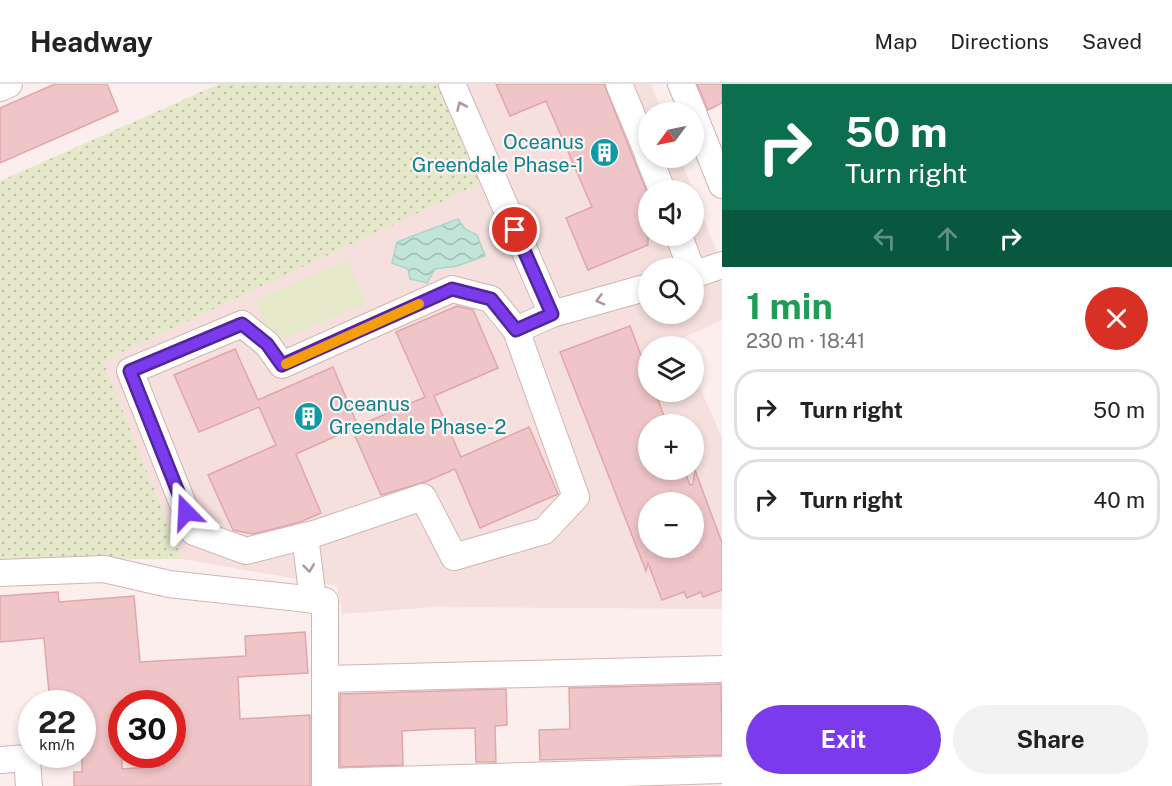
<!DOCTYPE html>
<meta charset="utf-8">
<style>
:root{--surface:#fff;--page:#f2f2f2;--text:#222;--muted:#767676;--line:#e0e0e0;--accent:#7c3aed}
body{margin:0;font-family:"Public Sans",sans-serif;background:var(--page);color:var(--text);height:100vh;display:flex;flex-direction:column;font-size:22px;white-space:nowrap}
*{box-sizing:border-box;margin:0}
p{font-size:20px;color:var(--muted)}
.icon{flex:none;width:33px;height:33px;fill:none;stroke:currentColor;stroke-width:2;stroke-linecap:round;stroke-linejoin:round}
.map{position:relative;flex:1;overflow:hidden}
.panel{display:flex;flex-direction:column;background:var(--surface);width:450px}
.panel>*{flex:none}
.hud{background:#0b6e4f;color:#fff;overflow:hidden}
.needle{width:39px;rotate:237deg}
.fabs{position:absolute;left:638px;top:18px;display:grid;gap:12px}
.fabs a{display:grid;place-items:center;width:66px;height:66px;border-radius:50%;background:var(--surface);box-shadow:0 3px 9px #0003;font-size:30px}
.speed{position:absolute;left:18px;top:606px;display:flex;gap:12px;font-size:30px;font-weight:700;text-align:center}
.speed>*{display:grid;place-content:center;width:78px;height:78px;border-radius:50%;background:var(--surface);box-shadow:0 3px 9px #0003;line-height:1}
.speed small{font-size:15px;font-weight:400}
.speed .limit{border:9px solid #d22;background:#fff;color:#111}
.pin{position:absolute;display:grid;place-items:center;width:51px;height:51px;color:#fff;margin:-26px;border:3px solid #fff;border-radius:50%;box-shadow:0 2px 6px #0007}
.me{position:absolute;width:66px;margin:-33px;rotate:339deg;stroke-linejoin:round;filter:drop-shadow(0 0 4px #0008)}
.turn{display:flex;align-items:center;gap:21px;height:126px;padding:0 24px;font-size:27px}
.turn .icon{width:78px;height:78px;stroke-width:2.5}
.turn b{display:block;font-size:42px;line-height:51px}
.lanes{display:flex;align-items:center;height:57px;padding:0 24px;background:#0003;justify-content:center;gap:30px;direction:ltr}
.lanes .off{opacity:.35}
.round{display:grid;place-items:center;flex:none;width:63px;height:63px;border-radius:32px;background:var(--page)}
.overview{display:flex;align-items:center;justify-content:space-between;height:102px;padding:0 24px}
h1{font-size:36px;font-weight:700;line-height:45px;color:#1e9e55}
.primary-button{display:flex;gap:12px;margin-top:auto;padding:12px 24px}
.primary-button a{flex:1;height:69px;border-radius:36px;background:var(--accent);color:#fff;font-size:24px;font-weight:700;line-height:69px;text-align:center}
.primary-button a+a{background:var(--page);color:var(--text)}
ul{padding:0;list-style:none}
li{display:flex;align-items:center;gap:18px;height:81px;margin:0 12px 9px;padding:0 12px;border:3px solid var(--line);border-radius:24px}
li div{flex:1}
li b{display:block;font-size:22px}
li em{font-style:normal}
header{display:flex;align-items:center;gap:36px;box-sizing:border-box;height:84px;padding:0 30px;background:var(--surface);border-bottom:2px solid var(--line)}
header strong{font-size:28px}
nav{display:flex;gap:33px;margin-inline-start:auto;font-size:21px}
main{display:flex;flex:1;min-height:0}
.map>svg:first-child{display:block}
.residential{fill:#f5e0de;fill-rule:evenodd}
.grass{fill:url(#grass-dots)}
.pitch{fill:#e5e9ca}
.water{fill:url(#water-waves);stroke:#a8d6c8;stroke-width:1.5}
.building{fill:#efc5c8;stroke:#e1a6ab;stroke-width:1.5;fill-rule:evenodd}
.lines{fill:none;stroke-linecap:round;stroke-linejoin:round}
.street-casing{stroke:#d0b5b5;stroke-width:28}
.street{stroke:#fff;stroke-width:26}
.oneway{stroke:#ad9598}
.route-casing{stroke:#51269a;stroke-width:15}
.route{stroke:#7c3aed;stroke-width:10}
.slow{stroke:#f59e0b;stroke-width:10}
.labels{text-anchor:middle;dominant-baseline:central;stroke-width:4.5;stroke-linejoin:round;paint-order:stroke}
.culture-label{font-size:20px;fill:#0d838f;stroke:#fef4f3;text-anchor:end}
</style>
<header>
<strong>Headway</strong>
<nav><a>Map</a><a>Directions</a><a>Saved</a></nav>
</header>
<main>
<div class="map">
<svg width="722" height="702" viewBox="0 0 722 702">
<defs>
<pattern id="grass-dots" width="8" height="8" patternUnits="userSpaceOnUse" patternTransform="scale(1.5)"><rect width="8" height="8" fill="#e5e9ca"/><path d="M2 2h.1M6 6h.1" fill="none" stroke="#bebfa7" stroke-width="1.8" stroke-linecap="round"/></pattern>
<pattern id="water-waves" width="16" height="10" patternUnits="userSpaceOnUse" patternTransform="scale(1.5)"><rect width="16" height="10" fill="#c1e5d9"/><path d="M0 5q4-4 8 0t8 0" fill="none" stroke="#a1bcb3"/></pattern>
</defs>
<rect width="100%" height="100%" fill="#fceeec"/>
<path class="residential" d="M440,0H651L662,28H648V74H680L693,106H648V152H693V107L722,181V236L680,255L683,262H648V308H693V287L722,354V525L436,523L342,530L337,502L182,475L103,277L482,98ZM648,184H693V230H648ZM648,340H693V386H648ZM648,418H693V464H648Z"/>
<polygon class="grass" points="219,0 440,0 483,98 103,277 182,475 0,476 0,97"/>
<polygon class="pitch" points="347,176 366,219 274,259 255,216"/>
<polygon class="water" points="458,135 465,145 477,151 485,172 457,182 435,185 427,199 410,195 408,185 392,179 397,158"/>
<g class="building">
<polygon points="55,0 107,0 118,27 0,79 0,24"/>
<polygon points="496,0 604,0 648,111 648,161 588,186 566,134 592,123 546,17 510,32"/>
<polygon points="697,0 722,0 722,19 708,26"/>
<polygon points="457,222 473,226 498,284 434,312 461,373 529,343 558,410 480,444 455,385 425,398 381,411 352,345 296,370 321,429 300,438 253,450 233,446 208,391 276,361 259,323 199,348 174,291 235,265 258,316 333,283 358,342 425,313 396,248"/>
<path d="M630,242L648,290V308H655L667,340H648V386H684L690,401L693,400L695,386L722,459V506L703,513L701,508L687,514L684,508L662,516L648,479L646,487L560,268ZM648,418H693V464H648Z"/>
<path d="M58,508L59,518L134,512L140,578L246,572L245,552L305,548L308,589L238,593L240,635L310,631V702H74V688H82V620H50L44,554L0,558V512ZM122,620H172V670H163L164,682L122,685Z"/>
<polygon points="721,600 722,671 540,676 539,646 570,645 569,604"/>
<polygon points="506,605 507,641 495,642 496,678 476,678 475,644 437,645 402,647 403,681 340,683 340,610"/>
</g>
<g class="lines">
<defs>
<g id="street">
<polyline points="452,0 552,230"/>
<polyline points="619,0 648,70"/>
<polyline points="681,0 693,28"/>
<polyline points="0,4 9,0"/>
<polyline points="693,29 722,101"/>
<polyline points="649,74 662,106"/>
<polyline points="679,152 691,184"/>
<polyline points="693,191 722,181"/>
<polygon points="452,205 491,215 516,246 576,413 544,447 454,473 423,413 317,449 246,467 194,448 130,287 242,240 267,260 282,281"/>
<polyline points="516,246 552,230 648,203"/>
<polyline points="305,452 313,516"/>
<polyline points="0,489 104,485 169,500 325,517 325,702"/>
<polyline points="325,595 722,585"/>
<polyline points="0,676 27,674 29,702"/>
<polyline points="325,698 722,686"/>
</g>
</defs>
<use href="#street" class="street-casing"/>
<use href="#street" class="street"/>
</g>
<defs><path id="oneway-chevron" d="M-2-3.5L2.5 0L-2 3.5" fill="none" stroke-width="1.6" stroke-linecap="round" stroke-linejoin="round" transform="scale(1.5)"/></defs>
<g class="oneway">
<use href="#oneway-chevron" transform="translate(461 22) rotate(-114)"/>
<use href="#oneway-chevron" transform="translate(600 216) rotate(165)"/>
<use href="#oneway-chevron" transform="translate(309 484) rotate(83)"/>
</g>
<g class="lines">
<defs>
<polyline id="route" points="186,428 130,287 242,240 267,260 282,281 452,205 491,215 516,246 552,230 515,146"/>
</defs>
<use href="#route" class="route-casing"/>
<use href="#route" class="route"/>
<polyline class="slow" points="286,280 419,220"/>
</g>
<defs>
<symbol id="building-disc" viewBox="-11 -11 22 22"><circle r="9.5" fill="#0f9aa8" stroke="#fef4f3"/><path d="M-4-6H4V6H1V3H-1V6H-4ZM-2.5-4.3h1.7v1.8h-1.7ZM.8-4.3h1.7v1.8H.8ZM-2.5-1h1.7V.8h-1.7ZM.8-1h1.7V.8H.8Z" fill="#fff"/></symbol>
</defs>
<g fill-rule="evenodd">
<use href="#building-disc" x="588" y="52" width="33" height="33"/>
<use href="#building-disc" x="292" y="316" width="33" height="33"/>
</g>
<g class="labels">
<g class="culture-label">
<text x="584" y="58">Oceanus<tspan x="584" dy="23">Greendale Phase-1</tspan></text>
<text x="329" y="320" text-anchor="start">Oceanus<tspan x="329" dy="23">Greendale Phase-2</tspan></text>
</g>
</g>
</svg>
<div class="fabs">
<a><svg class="needle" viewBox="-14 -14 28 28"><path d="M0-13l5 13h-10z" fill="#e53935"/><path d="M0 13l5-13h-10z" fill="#767676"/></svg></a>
<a><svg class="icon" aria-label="sound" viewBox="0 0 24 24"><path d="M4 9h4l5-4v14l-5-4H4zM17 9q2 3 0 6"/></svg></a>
<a><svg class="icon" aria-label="search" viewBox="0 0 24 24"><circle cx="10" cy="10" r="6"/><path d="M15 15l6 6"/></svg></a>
<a><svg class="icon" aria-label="layers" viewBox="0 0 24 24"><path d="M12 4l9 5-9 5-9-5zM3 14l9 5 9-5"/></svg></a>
<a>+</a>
<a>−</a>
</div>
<div class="speed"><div>22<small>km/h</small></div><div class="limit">30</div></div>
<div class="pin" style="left:515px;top:146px;background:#d93025"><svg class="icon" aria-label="arrive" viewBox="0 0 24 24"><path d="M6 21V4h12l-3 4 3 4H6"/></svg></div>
<svg class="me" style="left:186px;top:428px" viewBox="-20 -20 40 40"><path d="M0-17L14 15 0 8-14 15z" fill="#7c3aed" stroke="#fff" stroke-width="4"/></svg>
</div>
<section class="panel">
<div class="hud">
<div class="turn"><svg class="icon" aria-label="right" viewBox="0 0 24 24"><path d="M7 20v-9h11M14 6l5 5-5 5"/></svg><div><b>50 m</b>Turn right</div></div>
<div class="lanes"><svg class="icon off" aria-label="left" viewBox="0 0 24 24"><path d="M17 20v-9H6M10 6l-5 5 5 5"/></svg><svg class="icon off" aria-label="ahead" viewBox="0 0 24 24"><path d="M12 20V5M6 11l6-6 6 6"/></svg><svg class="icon" aria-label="right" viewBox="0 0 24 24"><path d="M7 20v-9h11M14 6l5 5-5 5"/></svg></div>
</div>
<div class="overview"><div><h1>1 min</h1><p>230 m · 18:41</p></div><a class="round" style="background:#d93025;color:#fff"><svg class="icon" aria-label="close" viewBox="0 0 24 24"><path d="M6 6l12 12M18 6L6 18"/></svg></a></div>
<ul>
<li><svg class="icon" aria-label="right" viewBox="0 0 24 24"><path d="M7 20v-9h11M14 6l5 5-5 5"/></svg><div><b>Turn right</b></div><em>50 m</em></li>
<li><svg class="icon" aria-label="right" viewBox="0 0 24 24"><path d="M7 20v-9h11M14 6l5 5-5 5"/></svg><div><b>Turn right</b></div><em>40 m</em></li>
</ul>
<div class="primary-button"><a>Exit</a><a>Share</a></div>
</section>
</main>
